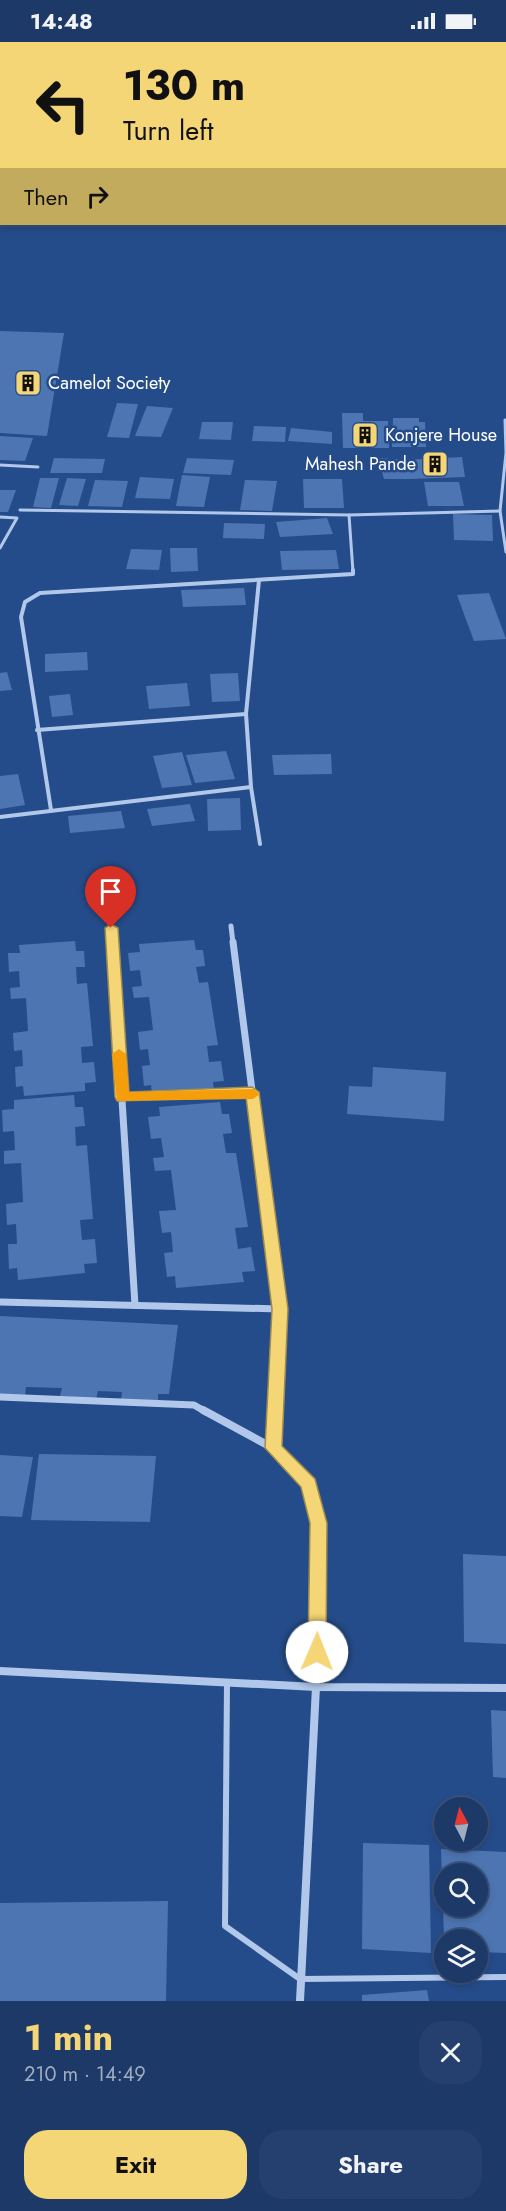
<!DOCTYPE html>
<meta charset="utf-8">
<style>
:root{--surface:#1c3968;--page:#25406e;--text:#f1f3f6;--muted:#a0acc0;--line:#3a537c;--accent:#f4d676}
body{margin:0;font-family:Jost,sans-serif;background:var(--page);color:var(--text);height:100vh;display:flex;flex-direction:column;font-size:22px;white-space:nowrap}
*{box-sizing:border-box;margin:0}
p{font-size:20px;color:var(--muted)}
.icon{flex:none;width:33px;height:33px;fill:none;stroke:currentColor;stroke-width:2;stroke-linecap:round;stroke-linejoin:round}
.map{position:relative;height:1959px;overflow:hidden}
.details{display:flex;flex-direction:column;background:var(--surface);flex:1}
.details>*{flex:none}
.hud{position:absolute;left:0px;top:0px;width:507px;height:183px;box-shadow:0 3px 9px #0003,0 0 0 2px var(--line);background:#f4d676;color:#111;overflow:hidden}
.needle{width:39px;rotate:353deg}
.fabs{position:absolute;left:434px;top:1755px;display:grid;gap:12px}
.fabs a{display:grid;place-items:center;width:54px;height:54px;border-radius:50%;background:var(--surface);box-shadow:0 3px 9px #0003,0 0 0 2px var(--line);font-size:30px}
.pin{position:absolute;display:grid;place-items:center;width:51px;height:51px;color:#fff;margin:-62px -26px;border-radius:50% 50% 50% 0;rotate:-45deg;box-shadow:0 0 6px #0007}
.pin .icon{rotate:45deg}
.me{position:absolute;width:66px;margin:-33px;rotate:1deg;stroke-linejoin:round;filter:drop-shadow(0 0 4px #0008)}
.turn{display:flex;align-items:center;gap:21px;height:126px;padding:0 24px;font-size:27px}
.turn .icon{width:78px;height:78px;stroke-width:2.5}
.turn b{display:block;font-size:42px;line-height:51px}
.then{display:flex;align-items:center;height:57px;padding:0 24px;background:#0003;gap:12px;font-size:22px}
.round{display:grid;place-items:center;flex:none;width:63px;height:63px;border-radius:24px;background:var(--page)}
.summary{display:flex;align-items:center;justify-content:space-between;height:102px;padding:0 24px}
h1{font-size:36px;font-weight:700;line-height:45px;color:var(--accent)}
.cta{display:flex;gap:12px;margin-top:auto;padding:12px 24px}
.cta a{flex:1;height:69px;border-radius:24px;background:var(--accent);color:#111;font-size:24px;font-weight:700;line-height:69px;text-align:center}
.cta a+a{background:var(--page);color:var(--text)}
.status{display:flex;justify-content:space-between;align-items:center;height:42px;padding:0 30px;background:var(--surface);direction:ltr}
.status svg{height:16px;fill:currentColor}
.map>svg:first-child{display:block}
.building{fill:#4d75b2}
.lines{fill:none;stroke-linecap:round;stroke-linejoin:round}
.lane-far2{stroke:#b2c8ea;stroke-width:3}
.lane-far1{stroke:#b2c8ea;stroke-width:4}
.lane{stroke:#b2c8ea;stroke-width:6}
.street-far2{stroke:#b2c8ea;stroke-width:5}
.street-far1{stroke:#b2c8ea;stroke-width:7}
.street{stroke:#b2c8ea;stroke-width:8}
.route{fill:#f4d676;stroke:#9f8b4d;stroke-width:1.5}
.slow{fill:#f59e0b}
.labels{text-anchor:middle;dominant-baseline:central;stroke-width:5;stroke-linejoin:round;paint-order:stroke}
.far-poi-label{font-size:18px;fill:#fff;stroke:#254c8a;text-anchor:start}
</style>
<div class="status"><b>14:48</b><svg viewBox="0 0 49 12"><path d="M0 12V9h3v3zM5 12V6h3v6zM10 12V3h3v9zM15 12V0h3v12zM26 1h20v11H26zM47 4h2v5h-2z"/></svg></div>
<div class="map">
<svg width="506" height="1959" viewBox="0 0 506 1959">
<rect width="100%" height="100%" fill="#254c8a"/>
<g class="building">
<polygon points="0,289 64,291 47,394 0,391"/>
<polygon points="117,361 138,362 129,396 107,395"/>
<polygon points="147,364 173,366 161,395 135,394"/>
<polygon points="342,371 363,371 363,379 388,379 389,406 343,406"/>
<polygon points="393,376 419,376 419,380 425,380 426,405 392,405"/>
<polygon points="202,380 233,380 231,398 199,397"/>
<polygon points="254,384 286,385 285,400 252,399"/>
<polygon points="291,386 332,390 332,402 288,399"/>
<polygon points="0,394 33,396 25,419 0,418"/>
<polygon points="462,415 465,435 410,437 384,437 378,416 405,418"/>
<polygon points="54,416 105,417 102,431 50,431"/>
<polygon points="187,416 234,418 231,433 183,431"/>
<polygon points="182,433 210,435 204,465 176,464"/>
<polygon points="140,435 174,437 170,457 135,456"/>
<polygon points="40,436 59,436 51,466 33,465"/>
<polygon points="67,436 86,437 78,464 59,463"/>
<polygon points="303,437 342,437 344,466 304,466"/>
<polygon points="95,438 128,439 122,465 88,464"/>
<polygon points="245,438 277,439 272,469 240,468"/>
<polygon points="424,440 459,440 464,464 428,464"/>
<polygon points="0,448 16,448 8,470 0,470"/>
<polygon points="453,472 492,473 493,499 454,498"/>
<polygon points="327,476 333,492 280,495 276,480"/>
<polygon points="224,481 265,482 264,497 223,496"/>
<polygon points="170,506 197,506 198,529 171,530"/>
<polygon points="131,507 162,508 159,528 126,527"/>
<polygon points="336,508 339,527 282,528 280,509"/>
<polygon points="244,546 246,563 183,565 181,548"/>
<polygon points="489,551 506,597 474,599 457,553"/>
<polygon points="87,610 88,628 45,630 45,612"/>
<polygon points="7,630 12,648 0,649 0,631"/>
<polygon points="238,631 240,659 212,660 210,632"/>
<polygon points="187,641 190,664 149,667 146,644"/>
<polygon points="70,652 73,673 52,675 49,654"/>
<polygon points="226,709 235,737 195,741 186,713"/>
<polygon points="182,710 192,743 162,746 153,714"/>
<polygon points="331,712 332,732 274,733 272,713"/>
<polygon points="18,732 25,763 0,767 0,734"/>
<polygon points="240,756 241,788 208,789 207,757"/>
<polygon points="190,762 195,779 152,784 147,767"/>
<polygon points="121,769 125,786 70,791 68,774"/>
<polygon points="194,898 196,908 203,908 205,924 196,925 199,941 208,940 218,1003 207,1004 209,1020 221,1019 224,1039 213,1040 214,1048 152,1053 151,1043 144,1044 142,1024 150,1023 148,1007 140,1008 138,990 153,988 149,955 134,956 132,945 142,944 140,928 130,929 128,911 140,910 139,902"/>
<polygon points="75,899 76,909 84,909 85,925 76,925 77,942 87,941 93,1004 81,1005 82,1021 94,1020 96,1040 85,1041 85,1049 24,1054 23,1044 16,1045 15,1025 23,1024 22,1008 14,1009 13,991 28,989 26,956 11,957 10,946 20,945 19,929 9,930 8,911 20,911 19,903"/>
<polygon points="373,1025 446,1030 444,1079 347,1072 349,1044 372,1045"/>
<polygon points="74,1053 75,1065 83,1065 85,1084 75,1085 76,1104 87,1103 93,1177 80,1178 82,1198 95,1197 97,1221 84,1222 85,1231 18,1238 17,1226 9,1227 8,1202 17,1202 16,1182 7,1183 6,1162 23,1160 21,1121 4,1122 4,1109 15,1108 14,1089 3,1090 2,1068 14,1067 14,1058"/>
<polygon points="220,1060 222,1072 229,1072 232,1091 223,1092 226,1111 236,1111 248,1185 235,1186 238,1207 251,1205 255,1229 242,1230 244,1240 176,1246 175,1234 167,1235 164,1211 173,1210 171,1190 162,1191 159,1169 176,1168 171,1128 155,1129 153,1116 164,1115 161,1096 151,1097 148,1075 160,1074 159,1065"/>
<polygon points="0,1274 178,1283 169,1352 158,1352 158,1361 121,1358 122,1350 98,1349 96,1357 60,1354 62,1346 26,1345 25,1354 0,1353"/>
<polygon points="39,1412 156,1414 150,1480 31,1478"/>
<polygon points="0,1413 33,1415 22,1475 0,1474"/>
<polygon points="463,1512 506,1514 506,1602 464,1600"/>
<polygon points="491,1668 506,1669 506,1736 493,1735"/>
<polygon points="363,1801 429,1803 431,1911 362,1907"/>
<polygon points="441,1807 506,1810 506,1911 477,1910 477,1898 444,1898 443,1864 477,1864 477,1832 444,1832 444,1840 442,1840"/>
<polygon points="168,1859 166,1959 0,1959 0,1861"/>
<polygon points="427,1948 429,1959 362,1959 362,1953"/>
</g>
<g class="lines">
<g class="lane-far2">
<polyline points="505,378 506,411 500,469 506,510"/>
<polyline points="0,423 38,425"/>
<polyline points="20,468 349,473 500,469"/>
<polyline points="349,473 353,530"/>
<polyline points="0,475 17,476 0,506"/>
</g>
<g class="lane-far1">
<polyline points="259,538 246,672 251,745 260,802"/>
<polyline points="37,688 246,672"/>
<polyline points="51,768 21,575 25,560 40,551 353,532 353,528"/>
<polyline points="0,775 251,745"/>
</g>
<polyline class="lane" points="227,1641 225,1884 300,1937 506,1935"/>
<g class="street-far2">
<polyline points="231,884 233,901"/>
<polyline points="111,886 112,901"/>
</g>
<g class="street-far1">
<polyline points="112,900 135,1263"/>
<polyline points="233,900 280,1267"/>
<polyline points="122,1055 252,1050"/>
<polyline points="0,1260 280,1267 275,1370"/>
<polyline points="0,1355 194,1363 206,1370"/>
</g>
<g class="street">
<polyline points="203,1368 273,1406 308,1442 318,1481 316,1645 300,1959"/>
<polyline points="273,1406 275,1368"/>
<polyline points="0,1629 316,1645 506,1646"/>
</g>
</g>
<polygon class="route" points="111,882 118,886 129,1050 252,1045 259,1050 288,1267 282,1404 315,1437 327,1481 326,1610 323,1615 317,1618 310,1615 308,1610 310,1481 301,1445 265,1406 272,1267 246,1055 117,1059 115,1055 105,886"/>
<polygon class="slow" points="119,1007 126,1012 129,1050 253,1047 260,1052 253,1057 117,1059 112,1012"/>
<defs>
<symbol id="building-square" viewBox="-11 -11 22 22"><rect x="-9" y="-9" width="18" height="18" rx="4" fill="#f4d676" stroke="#254c8a"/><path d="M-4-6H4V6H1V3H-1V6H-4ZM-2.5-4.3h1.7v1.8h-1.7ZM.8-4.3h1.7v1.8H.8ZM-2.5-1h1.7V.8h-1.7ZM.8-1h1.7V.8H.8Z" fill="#111"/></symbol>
</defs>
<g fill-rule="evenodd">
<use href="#building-square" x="13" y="326" width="30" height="30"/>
<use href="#building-square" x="350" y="378" width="30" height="30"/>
<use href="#building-square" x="420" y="407" width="30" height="30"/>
</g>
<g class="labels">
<g class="far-poi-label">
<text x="48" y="341">Camelot Society</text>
<text x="385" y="393">Konjere House</text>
<text x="416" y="422" text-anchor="end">Mahesh Pande</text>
</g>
</g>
</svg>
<div class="fabs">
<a><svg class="needle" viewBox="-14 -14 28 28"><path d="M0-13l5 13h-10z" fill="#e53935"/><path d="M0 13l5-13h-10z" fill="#a0acc0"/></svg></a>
<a><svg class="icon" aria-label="search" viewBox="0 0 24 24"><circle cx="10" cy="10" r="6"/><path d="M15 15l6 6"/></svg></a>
<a><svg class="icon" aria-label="layers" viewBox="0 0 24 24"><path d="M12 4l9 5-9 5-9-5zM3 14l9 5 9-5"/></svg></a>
</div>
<div class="pin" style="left:111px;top:886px;background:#d93025"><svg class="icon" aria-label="arrive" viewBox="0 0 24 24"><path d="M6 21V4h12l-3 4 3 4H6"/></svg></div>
<svg class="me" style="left:317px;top:1610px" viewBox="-20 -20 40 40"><circle r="19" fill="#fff"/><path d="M0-13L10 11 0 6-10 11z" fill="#f4d676"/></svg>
<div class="hud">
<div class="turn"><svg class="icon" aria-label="left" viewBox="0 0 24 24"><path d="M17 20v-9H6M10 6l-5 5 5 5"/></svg><div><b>130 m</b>Turn left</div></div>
<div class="then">Then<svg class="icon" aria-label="right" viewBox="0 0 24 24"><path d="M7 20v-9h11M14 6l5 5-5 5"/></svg></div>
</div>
</div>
<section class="details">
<div class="summary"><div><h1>1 min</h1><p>210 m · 14:49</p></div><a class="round"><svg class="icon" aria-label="close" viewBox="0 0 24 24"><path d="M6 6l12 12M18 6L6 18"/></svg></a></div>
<div class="cta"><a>Exit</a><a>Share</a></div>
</section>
